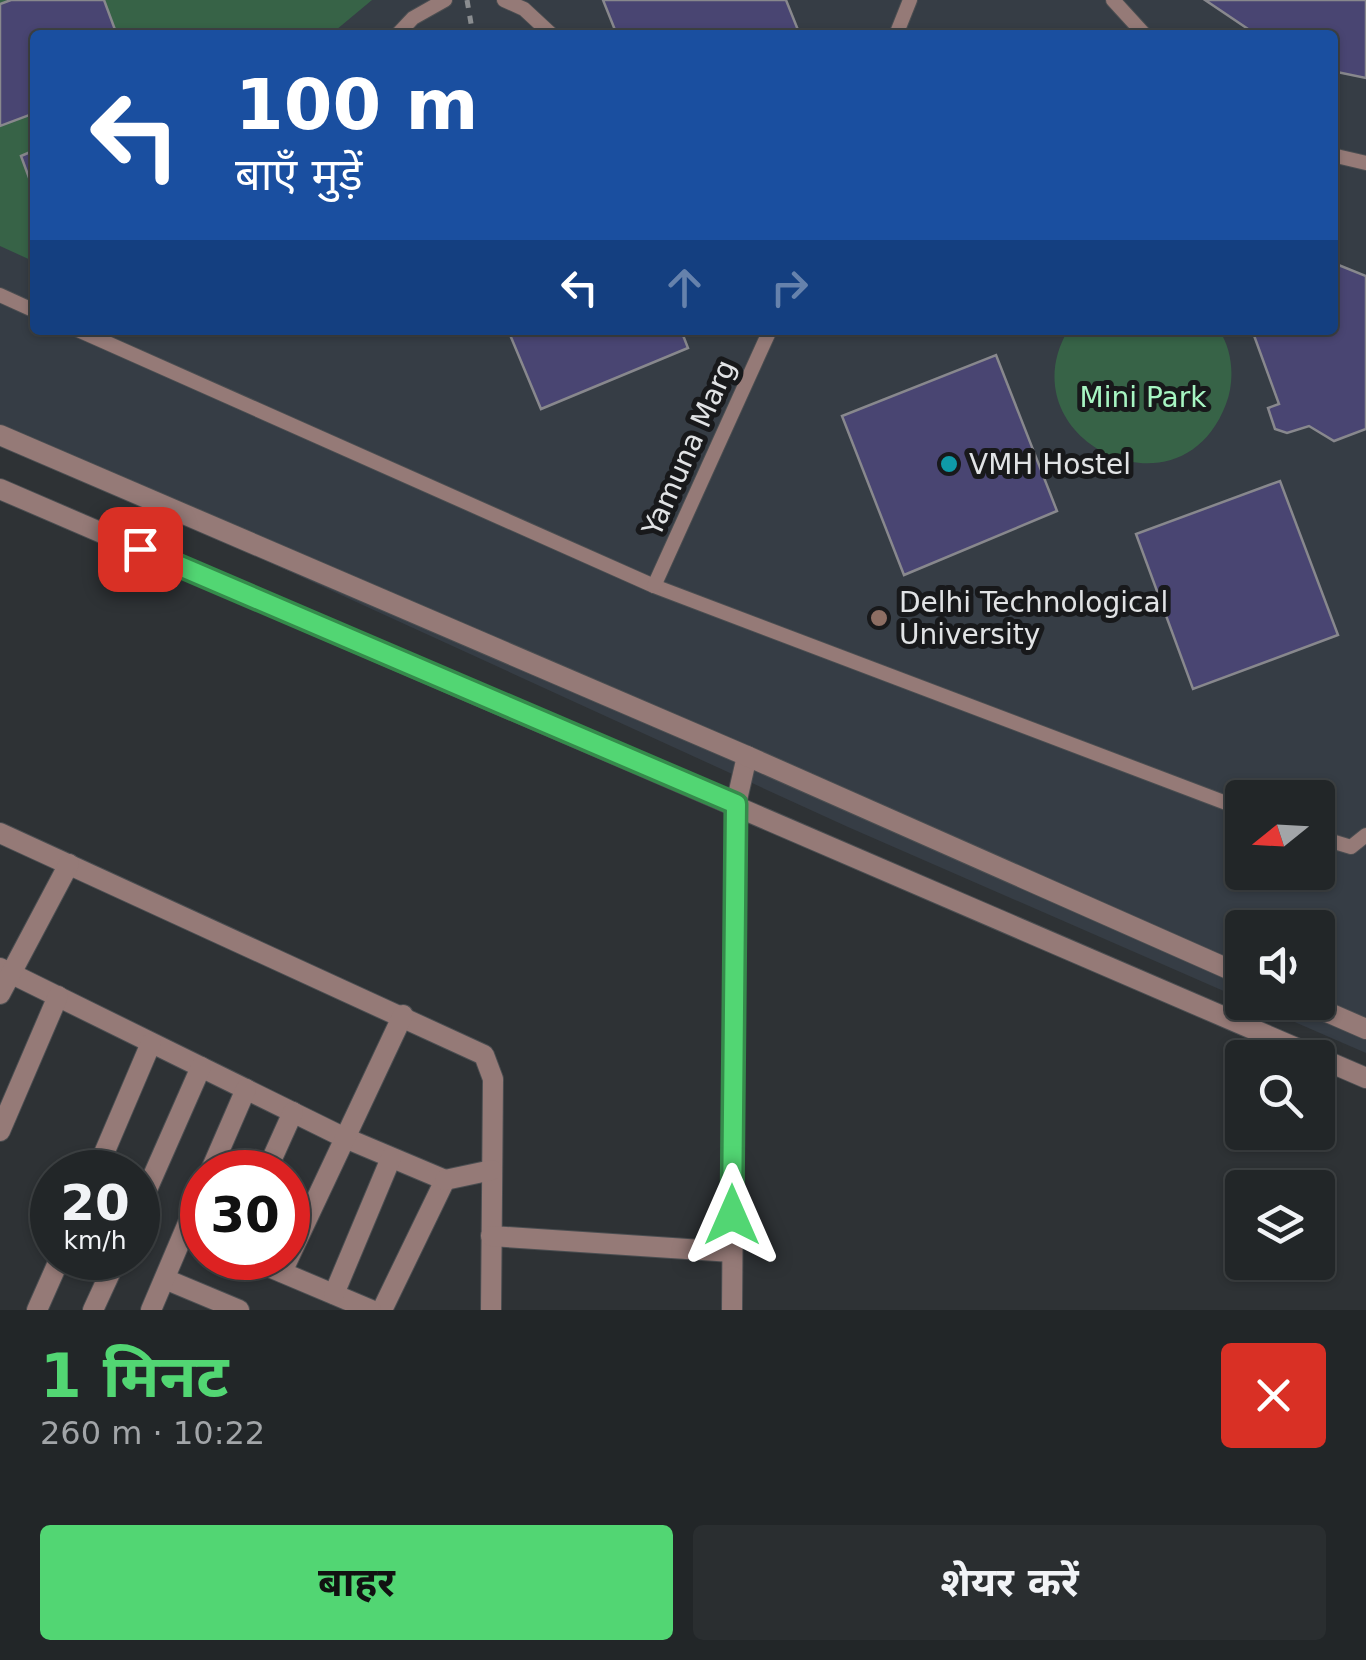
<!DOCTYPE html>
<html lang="hi">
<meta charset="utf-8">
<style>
:root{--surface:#222628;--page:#2a2e30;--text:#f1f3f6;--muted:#a2a5a8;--line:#3f4345;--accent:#52d673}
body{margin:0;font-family:"DejaVu Sans","Noto Sans Devanagari",sans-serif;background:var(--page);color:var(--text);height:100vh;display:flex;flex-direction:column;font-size:38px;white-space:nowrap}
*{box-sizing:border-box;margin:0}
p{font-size:32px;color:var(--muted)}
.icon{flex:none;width:55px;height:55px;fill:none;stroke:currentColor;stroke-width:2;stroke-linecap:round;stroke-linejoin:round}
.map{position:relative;height:1310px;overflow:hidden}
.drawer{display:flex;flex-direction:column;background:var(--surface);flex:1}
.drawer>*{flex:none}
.top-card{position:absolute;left:30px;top:30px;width:1308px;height:305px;border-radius:10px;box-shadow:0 2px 8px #0004,0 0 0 2px var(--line);background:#1a4fa0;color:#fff;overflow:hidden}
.needle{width:65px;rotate:252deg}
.controls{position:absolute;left:1225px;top:780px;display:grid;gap:20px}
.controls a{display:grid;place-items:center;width:110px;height:110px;border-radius:10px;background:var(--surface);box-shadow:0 2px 8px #0004,0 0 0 2px var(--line);font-size:50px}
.speed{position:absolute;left:30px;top:1150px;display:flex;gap:20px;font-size:50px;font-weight:700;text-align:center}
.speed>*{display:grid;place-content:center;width:130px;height:130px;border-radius:50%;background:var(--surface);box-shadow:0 2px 8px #0004,0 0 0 2px var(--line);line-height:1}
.speed small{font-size:25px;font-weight:400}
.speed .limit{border:15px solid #d22;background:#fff;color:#111}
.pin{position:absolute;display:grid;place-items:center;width:85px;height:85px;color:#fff;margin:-42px;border-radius:20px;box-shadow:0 5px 15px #0006}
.me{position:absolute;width:110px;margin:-55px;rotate:0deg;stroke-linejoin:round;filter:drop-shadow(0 0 8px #0008)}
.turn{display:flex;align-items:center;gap:35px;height:210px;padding:0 40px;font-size:45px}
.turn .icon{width:130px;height:130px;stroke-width:2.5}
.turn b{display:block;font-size:70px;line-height:85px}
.lanes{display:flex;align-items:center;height:95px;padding:0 40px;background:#0003;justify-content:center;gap:50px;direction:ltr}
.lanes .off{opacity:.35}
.round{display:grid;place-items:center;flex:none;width:105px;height:105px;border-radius:10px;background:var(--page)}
.headline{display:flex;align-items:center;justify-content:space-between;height:170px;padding:0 40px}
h1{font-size:60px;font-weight:700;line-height:75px;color:var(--accent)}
.action{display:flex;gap:20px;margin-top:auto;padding:20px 40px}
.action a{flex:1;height:115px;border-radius:10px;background:var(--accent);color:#111;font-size:40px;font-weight:700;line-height:115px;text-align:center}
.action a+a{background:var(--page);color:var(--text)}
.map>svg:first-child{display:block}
.built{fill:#363d45;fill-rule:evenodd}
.green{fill:#376347}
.building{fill:#494572;stroke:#88888d;stroke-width:2.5}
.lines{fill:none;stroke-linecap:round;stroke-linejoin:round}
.service-casing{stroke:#4b4e51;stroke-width:16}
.minor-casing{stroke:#4b4e51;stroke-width:22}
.tertiary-casing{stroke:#4b4e51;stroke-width:22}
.path{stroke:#8a8d90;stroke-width:5;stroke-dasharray:8 8;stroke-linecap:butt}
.service{stroke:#957a77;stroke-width:14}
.minor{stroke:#957a77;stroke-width:20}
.tertiary{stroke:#957a77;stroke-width:20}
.route-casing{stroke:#358b4b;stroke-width:25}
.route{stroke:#52d673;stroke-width:18}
.culture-dot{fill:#0f9aa8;stroke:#18191b;stroke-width:4}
.education-dot{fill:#8d6e63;stroke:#18191b;stroke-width:4}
.labels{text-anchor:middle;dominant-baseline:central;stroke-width:10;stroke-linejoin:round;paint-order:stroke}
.park-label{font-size:28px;fill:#a7f5c2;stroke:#18191b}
.street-label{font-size:28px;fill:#e1e3e5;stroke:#18191b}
.poi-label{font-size:28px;fill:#e1e3e5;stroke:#18191b;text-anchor:start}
</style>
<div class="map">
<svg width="1366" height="1310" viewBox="0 0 1366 1310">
<rect width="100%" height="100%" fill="#2e3235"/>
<path class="built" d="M0,0H1366V1053L1251,1003L1318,1002V928H1242V999L848,827L0,439ZM35,35H1332V330H35ZM1242,798H1318V872H1242Z"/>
<g class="green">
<polygon points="0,0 372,0 330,35 35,35 35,262 0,246"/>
<path d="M1068,330H1219C1233,351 1235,381 1226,404C1180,526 1005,439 1068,330Z"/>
</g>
<g class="building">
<polygon points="11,0 104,0 117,35 35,35 35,113 0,126 0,4"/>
<polygon points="603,0 786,0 800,35 617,35"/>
<polygon points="1205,0 1366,0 1366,78 1332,71 1332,35 1257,35"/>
<polygon points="35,150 35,194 21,156"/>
<polygon points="1332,254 1336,264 1366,276 1366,429 1334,441 1309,426 1287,433 1275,429 1268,408 1279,404 1252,330 1332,330"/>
<polygon points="508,330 681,330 688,348 541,409"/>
<polygon points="996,355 1057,511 904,575 842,416"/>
<polygon points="1280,481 1338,635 1193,689 1136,534"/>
</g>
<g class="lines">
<defs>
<g id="service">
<polyline points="504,0 524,9 552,35"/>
<polyline points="1113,0 1145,35"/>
<polyline points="397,35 413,18 445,0"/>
<polyline points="896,35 910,0"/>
<polyline points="1332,155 1366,163"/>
<polyline points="0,295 35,311"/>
<polyline points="78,330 654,586 1242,809"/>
<polyline points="654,586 770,330"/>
<polyline points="1318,837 1351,847 1366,835"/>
</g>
<g id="minor">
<polyline points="0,833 484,1055 493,1079 491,1310"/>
<polyline points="0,968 343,1137 445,1180 382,1310"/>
<polyline points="0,994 69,864"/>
<polyline points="0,1131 58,996"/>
<polyline points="96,1172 151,1043"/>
<polyline points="210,1172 246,1089"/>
<polyline points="266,1172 293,1112"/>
<polyline points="445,1180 492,1170"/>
<polyline points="138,1210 201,1067"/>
<polyline points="491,1236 732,1252"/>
<polyline points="248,1258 371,1310"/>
<polyline points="282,1272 403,1015"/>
<polyline points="165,1279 239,1310"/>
<polyline points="334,1294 391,1158"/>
<polyline points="37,1310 60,1258"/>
<polyline points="93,1310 117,1258"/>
<polyline points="151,1310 202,1190"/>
<polyline points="732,1310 736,804 747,756"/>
</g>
<g id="tertiary">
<polyline points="0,435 747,756 1242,975"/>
<polyline points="0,489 1366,1078"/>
<polyline points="1304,1002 1366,1029"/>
</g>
</defs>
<use href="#service" class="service-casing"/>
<use href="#minor" class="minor-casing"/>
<use href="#tertiary" class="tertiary-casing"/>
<polyline class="path" points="467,0 473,35"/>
<use href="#service" class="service"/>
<use href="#minor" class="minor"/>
<use href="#tertiary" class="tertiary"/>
</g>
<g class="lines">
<defs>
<polyline id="route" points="140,549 736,804 732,1215"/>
</defs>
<use href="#route" class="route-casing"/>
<use href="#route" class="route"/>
</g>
<circle class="culture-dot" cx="949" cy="464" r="10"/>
<circle class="education-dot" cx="879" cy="618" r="10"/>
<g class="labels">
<g class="park-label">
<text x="1143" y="397">Mini Park</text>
</g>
<g class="street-label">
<text transform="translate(689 448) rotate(-66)">Yamuna Marg</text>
</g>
<g class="poi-label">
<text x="969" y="464">VMH Hostel</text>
<text x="899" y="602">Delhi Technological<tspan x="899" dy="32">University</tspan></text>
</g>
</g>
</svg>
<div class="controls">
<a><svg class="needle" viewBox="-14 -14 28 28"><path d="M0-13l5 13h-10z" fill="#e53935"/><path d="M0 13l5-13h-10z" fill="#a2a5a8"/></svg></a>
<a><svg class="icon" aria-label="sound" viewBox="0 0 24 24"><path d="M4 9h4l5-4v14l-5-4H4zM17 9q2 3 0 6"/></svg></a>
<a><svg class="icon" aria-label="search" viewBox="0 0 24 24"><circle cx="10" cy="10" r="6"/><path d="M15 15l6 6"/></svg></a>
<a><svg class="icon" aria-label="layers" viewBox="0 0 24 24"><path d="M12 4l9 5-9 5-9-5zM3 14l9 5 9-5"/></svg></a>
</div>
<div class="speed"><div>20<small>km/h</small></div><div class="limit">30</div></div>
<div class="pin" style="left:140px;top:549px;background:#d93025"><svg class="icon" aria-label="arrive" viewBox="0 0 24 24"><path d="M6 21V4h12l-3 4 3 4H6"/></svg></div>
<svg class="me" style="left:732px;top:1215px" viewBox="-20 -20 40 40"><path d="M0-17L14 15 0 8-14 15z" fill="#52d673" stroke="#fff" stroke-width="4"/></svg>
<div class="top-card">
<div class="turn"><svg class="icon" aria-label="left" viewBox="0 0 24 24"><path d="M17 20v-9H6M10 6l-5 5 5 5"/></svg><div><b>100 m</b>बाएँ मुड़ें</div></div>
<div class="lanes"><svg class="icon" aria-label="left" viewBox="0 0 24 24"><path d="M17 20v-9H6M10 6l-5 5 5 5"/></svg><svg class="icon off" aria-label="ahead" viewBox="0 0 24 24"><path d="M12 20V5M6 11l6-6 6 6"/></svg><svg class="icon off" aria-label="right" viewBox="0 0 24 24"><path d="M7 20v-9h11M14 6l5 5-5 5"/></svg></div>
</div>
</div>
<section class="drawer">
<div class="headline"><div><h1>1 मिनट</h1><p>260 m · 10:22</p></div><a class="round" style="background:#d93025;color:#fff"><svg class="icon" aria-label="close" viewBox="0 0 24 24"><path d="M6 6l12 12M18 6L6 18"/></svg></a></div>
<div class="action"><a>बाहर</a><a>शेयर करें</a></div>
</section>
